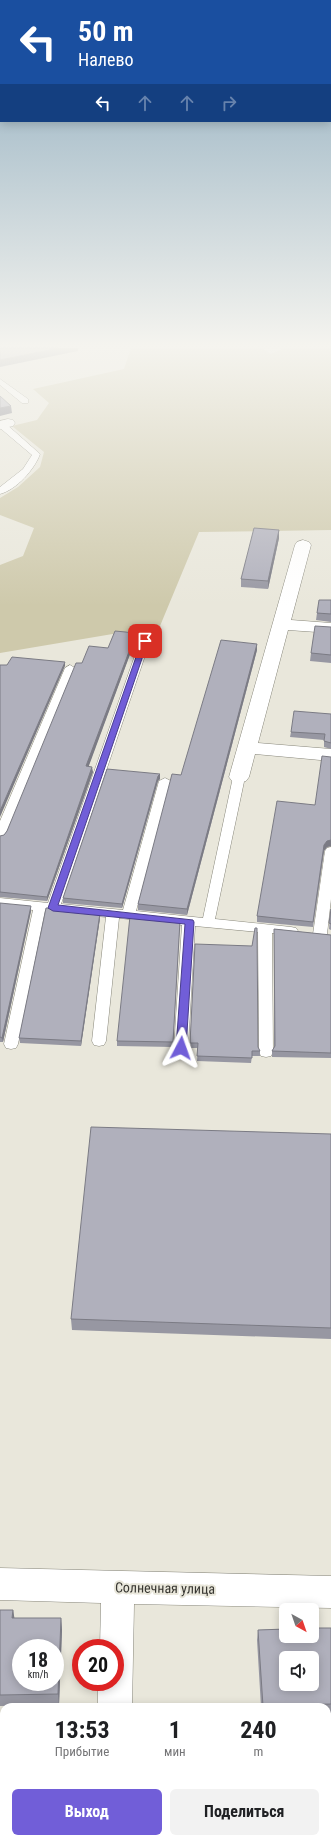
<!DOCTYPE html>
<html lang="ru">
<meta charset="utf-8">
<style>
:root{--surface:#fff;--page:#f2f2f2;--text:#202124;--muted:#757577;--accent:#715ed8}
body{margin:0;font-family:"Roboto Condensed",sans-serif;background:var(--page);color:var(--text);height:100vh;display:flex;flex-direction:column;font-size:15px;white-space:nowrap}
*{box-sizing:border-box;margin:0}
p{font-size:13px;color:var(--muted)}
.icon{flex:none;width:22px;height:22px;fill:none;stroke:currentColor;stroke-width:2;stroke-linecap:round;stroke-linejoin:round}
.map{position:relative;flex:1;overflow:hidden}
.panel{position:absolute;left:0px;top:1703px;width:331px;height:140px;display:flex;flex-direction:column;background:var(--surface);border-radius:12px 12px 0 0;box-shadow:0 2px 10px #0003}
.panel>*{flex:none}
.hud{position:absolute;left:0px;top:0px;width:331px;height:122px;box-shadow:0 2px 10px #0003;background:#1a4fa0;color:#fff;overflow:hidden}
.needle{width:26px;rotate:140deg}
.tools{position:absolute;left:279px;top:1603px;display:grid;gap:8px}
.tools a{display:grid;place-items:center;width:40px;height:40px;border-radius:6px;background:var(--surface);box-shadow:0 2px 10px #0003;font-size:20px}
.speed{position:absolute;left:12px;top:1639px;display:flex;gap:8px;font-size:20px;font-weight:700;text-align:center}
.speed>*{display:grid;place-content:center;width:52px;height:52px;border-radius:50%;background:var(--surface);box-shadow:0 2px 10px #0003;line-height:1}
.speed small{font-size:10px;font-weight:400}
.speed .limit{border:6px solid #d22;background:#fff;color:#111}
.pin{position:absolute;display:grid;place-items:center;width:34px;height:34px;color:#fff;margin:-17px;border-radius:8px;box-shadow:0 2px 6px #0006}
.me{position:absolute;width:44px;margin:-22px;rotate:4deg;stroke-linejoin:round;filter:drop-shadow(0 0 3px #0008)}
.turn{display:flex;align-items:center;gap:14px;height:84px;padding:0 12px;font-size:18px}
.turn .icon{width:52px;height:52px;stroke-width:2.5}
.turn b{display:block;font-size:28px;line-height:34px}
.lanes{display:flex;align-items:center;height:38px;padding:0 12px;background:#0003;justify-content:center;gap:20px;direction:ltr}
.lanes .off{opacity:.35}
.eta{display:flex;justify-content:space-evenly;align-items:center;height:68px;text-align:center}
.eta b{font-size:24px;font-weight:700;line-height:28px}
.action{display:flex;gap:8px;margin-top:auto;padding:8px 12px}
.action a{flex:1;height:46px;border-radius:6px;background:var(--accent);color:#fff;font-size:16px;font-weight:700;line-height:46px;text-align:center}
.action a+a{background:var(--page);color:var(--text)}
.map>svg:first-child{display:block}
.green{fill:#cec9ab}
.lines{fill:none;stroke-linecap:round;stroke-linejoin:round}
.lane-casing{stroke:#88877b;stroke-width:1}
.street-casing{stroke:#88877b;stroke-width:1}
.lane{fill:#fff;fill-rule:evenodd}
.street{fill:#fff;fill-rule:evenodd}
.wall{fill:#9797a2}
.shaded-wall{fill:#7b7b84}
.building{fill:#b0b0bc;stroke:#7b7b84;fill-rule:evenodd}
.route{fill:#715ed8;stroke:#493d8c}
.labels{text-anchor:middle;dominant-baseline:central;stroke-width:4;stroke-linejoin:round;paint-order:stroke}
.near-street-label{font-size:14px;fill:#373631;stroke:#e9e7db}
</style>
<div class="map">
<svg width="331" height="1843" viewBox="0 0 331 1843">
<rect width="100%" height="100%" fill="#e9e7db"/>
<polygon class="green" points="131,348 262,348 271,354 284,348 331,348 331,530 199,532 160,626 0,653 0,565 23,556 34,528 0,515 0,498 18,487 40,467 44,452 12,426 37,420 49,403 33,389 124,369"/>
<g class="lines">
<defs>
<g id="lane">
<polygon points="0,379 28,399 28,403 22,403 0,385"/>
<path d="M0,423H5L40,454C35,469 16,490 0,494V487L23,469L32,455L0,428Z"/>
<polygon points="145,638 150,641 61,904 123,910 159,781 165,778 171,781 136,911 203,918 233,777 235,775 243,775 245,777 215,919 291,927 296,928 298,931 296,934 291,935 272,933 273,1052 271,1056 266,1057 261,1056 259,1052 258,932 195,926 188,1048 186,1052 181,1053 176,1052 174,1048 182,925 119,918 106,1041 104,1045 99,1046 94,1045 92,1041 106,917 45,911 18,1044 16,1048 11,1049 6,1048 4,1044 33,910 0,906 0,898 48,903 140,641"/>
<polygon points="70,665 75,668 6,835 4,838 0,839 0,821 65,668"/>
<polygon points="331,847 331,899 327,934 325,937 320,938 315,937 313,934 325,851 327,848"/>
</g>
<g id="street">
<polygon points="8,419 13,420 15,423 13,426 0,429 0,421"/>
<polygon points="303,540 309,542 311,545 291,620 331,623 331,633 288,630 258,743 331,749 331,761 255,754 249,777 246,781 239,783 232,781 229,777 295,545 297,542"/>
<polygon points="0,1568 331,1576 331,1608 134,1604 132,1707 98,1707 98,1682 115,1682 115,1648 100,1648 101,1603 0,1600"/>
<rect x="93" y="1839" width="36" height="4"/>
</g>
</defs>
<use href="#lane" class="lane-casing"/>
<use href="#street" class="street-casing"/>
<use href="#lane" class="lane"/>
<use href="#street" class="street"/>
</g>
<g class="wall">
<polygon points="279,530 279,538 268,589 241,587 241,579"/>
<polygon points="331,600 331,622 316,620 317,613"/>
<polygon points="331,627 331,663 310,661 311,653"/>
<polygon points="136,633 136,638 88,767 93,772 47,901 0,897 0,836 4,835 7,831 82,663 108,648"/>
<polygon points="257,644 257,650 187,915 138,910 138,904 181,775"/>
<polygon points="331,714 331,749 324,747 324,740 290,737 291,732"/>
<polygon points="331,757 331,846 327,847 324,851 313,927 257,922 257,916 315,805"/>
<polygon points="160,774 160,779 158,781 122,908 63,903 63,898"/>
<polygon points="0,903 31,911 3,1042 0,1042"/>
<polygon points="331,909 331,930 329,929"/>
<polygon points="100,918 81,1046 20,1043 19,1038"/>
<polygon points="180,921 173,1047 117,1046 117,1041"/>
<polygon points="274,929 331,935 331,1058 272,1057 272,1051 274,1047"/>
<polygon points="195,944 258,1047 260,1051 260,1056 252,1056 251,1063 197,1061 198,1048 190,1048"/>
<polygon points="331,1134 331,1339 72,1330 71,1319"/>
<polygon points="0,1610 13,1610 14,1618 61,1618 62,1630 59,1705 0,1706"/>
<polygon points="331,1628 331,1713 327,1714 327,1707 261,1707 257,1640 258,1630"/>
</g>
<g class="shaded-wall">
<polygon points="59,348 78,348 78,351 0,367 0,360"/>
<polygon points="11,406 12,413 0,416 0,408"/>
<polygon points="279,530 279,538 268,589 268,581"/>
<polygon points="136,633 136,638 87,771 86,766"/>
<polygon points="257,644 257,650 187,915 187,909"/>
<polygon points="65,662 65,666 0,817 0,811"/>
<polygon points="92,767 93,772 47,901 47,897"/>
<polygon points="160,774 160,779 158,781 122,908 122,904 158,776"/>
<polygon points="331,840 331,846 327,847 324,851 313,927 324,845 327,841"/>
<polygon points="31,906 31,911 3,1042 2,1038"/>
<polygon points="100,913 100,918 81,1046 81,1041"/>
<polygon points="13,1610 15,1621 12,1618"/>
<polygon points="61,1618 62,1630 59,1705 58,1694"/>
</g>
<g class="building">
<polygon points="0,348 59,348 0,360"/>
<polygon points="0,396 11,406 0,408"/>
<polygon points="254,528 279,530 268,581 241,579"/>
<polygon points="319,600 331,600 331,614 317,613"/>
<polygon points="315,626 331,627 331,655 311,653"/>
<polygon points="115,631 136,633 86,766 92,767 47,897 0,892 0,836 4,835 7,831 76,663 82,663 89,646 108,648"/>
<polygon points="221,640 257,644 187,909 138,904 172,774 181,775"/>
<polygon points="12,657 65,662 0,811 0,665 7,665"/>
<polygon points="294,711 331,714 331,743 324,741 325,734 291,732"/>
<polygon points="322,756 331,757 331,840 327,841 324,845 313,922 257,916 277,801 315,805"/>
<polygon points="107,769 160,774 158,776 122,904 63,898"/>
<polygon points="0,903 31,906 2,1038 0,1037"/>
<polygon points="46,908 100,913 81,1041 19,1038"/>
<polygon points="331,909 331,924 329,923"/>
<polygon points="130,916 180,921 173,1042 117,1041"/>
<polygon points="255,928 257,928 258,1047 260,1051 252,1051 252,1058 197,1056 198,1043 190,1043 195,944 252,946"/>
<polygon points="274,929 331,935 331,1053 272,1051 275,1046"/>
<polygon points="91,1127 331,1134 331,1328 71,1319"/>
<path d="M0,1610H13L12,1618H61L58,1694L0,1695ZM21,1648H55V1682H21Z"/>
<path d="M312,1628H331V1704L263,1706L258,1630L286,1629V1636H312ZM286,1658H312V1684H286Z"/>
<polygon points="0,1767 4,1767 4,1839 54,1839 53,1843 0,1843"/>
<rect x="208" y="1839" width="56" height="4"/>
</g>
<linearGradient id="sky" x2="0" y2="1"><stop stop-color="#8aa9bc"/><stop offset="0.57" stop-color="#f5f4ef"/><stop offset="1" stop-color="#f5f4ef" stop-opacity="0"/></linearGradient>
<rect width="331" height="606" fill="url(#sky)"/>
<polygon class="route" points="142,640 148,641 58,905 193,920 194,922 186,1048 181,1051 176,1048 185,924 53,911 48,908"/>
<g class="labels">
<g class="near-street-label">
<text transform="translate(165 1588) rotate(1)">Солнечная улица</text>
</g>
</g>
</svg>
<div class="tools">
<a><svg class="needle" viewBox="-14 -14 28 28"><path d="M0-13l5 13h-10z" fill="#e53935"/><path d="M0 13l5-13h-10z" fill="#757577"/></svg></a>
<a><svg class="icon" aria-label="sound" viewBox="0 0 24 24"><path d="M4 9h4l5-4v14l-5-4H4zM17 9q2 3 0 6"/></svg></a>
</div>
<div class="speed"><div>18<small>km/h</small></div><div class="limit">20</div></div>
<div class="pin" style="left:145px;top:641px;background:#d93025"><svg class="icon" aria-label="arrive" viewBox="0 0 24 24"><path d="M6 21V4h12l-3 4 3 4H6"/></svg></div>
<svg class="me" style="left:181px;top:1048px" viewBox="-20 -20 40 40"><path d="M0-17L14 15 0 8-14 15z" fill="#715ed8" stroke="#fff" stroke-width="4"/></svg>
<div class="hud">
<div class="turn"><svg class="icon" aria-label="left" viewBox="0 0 24 24"><path d="M17 20v-9H6M10 6l-5 5 5 5"/></svg><div><b>50 m</b>Налево</div></div>
<div class="lanes"><svg class="icon" aria-label="left" viewBox="0 0 24 24"><path d="M17 20v-9H6M10 6l-5 5 5 5"/></svg><svg class="icon off" aria-label="ahead" viewBox="0 0 24 24"><path d="M12 20V5M6 11l6-6 6 6"/></svg><svg class="icon off" aria-label="ahead" viewBox="0 0 24 24"><path d="M12 20V5M6 11l6-6 6 6"/></svg><svg class="icon off" aria-label="right" viewBox="0 0 24 24"><path d="M7 20v-9h11M14 6l5 5-5 5"/></svg></div>
</div>
<section class="panel">
<div class="eta">
<div><b>13:53</b><p>Прибытие</p></div>
<div><b>1</b><p>мин</p></div>
<div><b>240</b><p>m</p></div>
</div>
<div class="action"><a>Выход</a><a>Поделиться</a></div>
</section>
</div>
